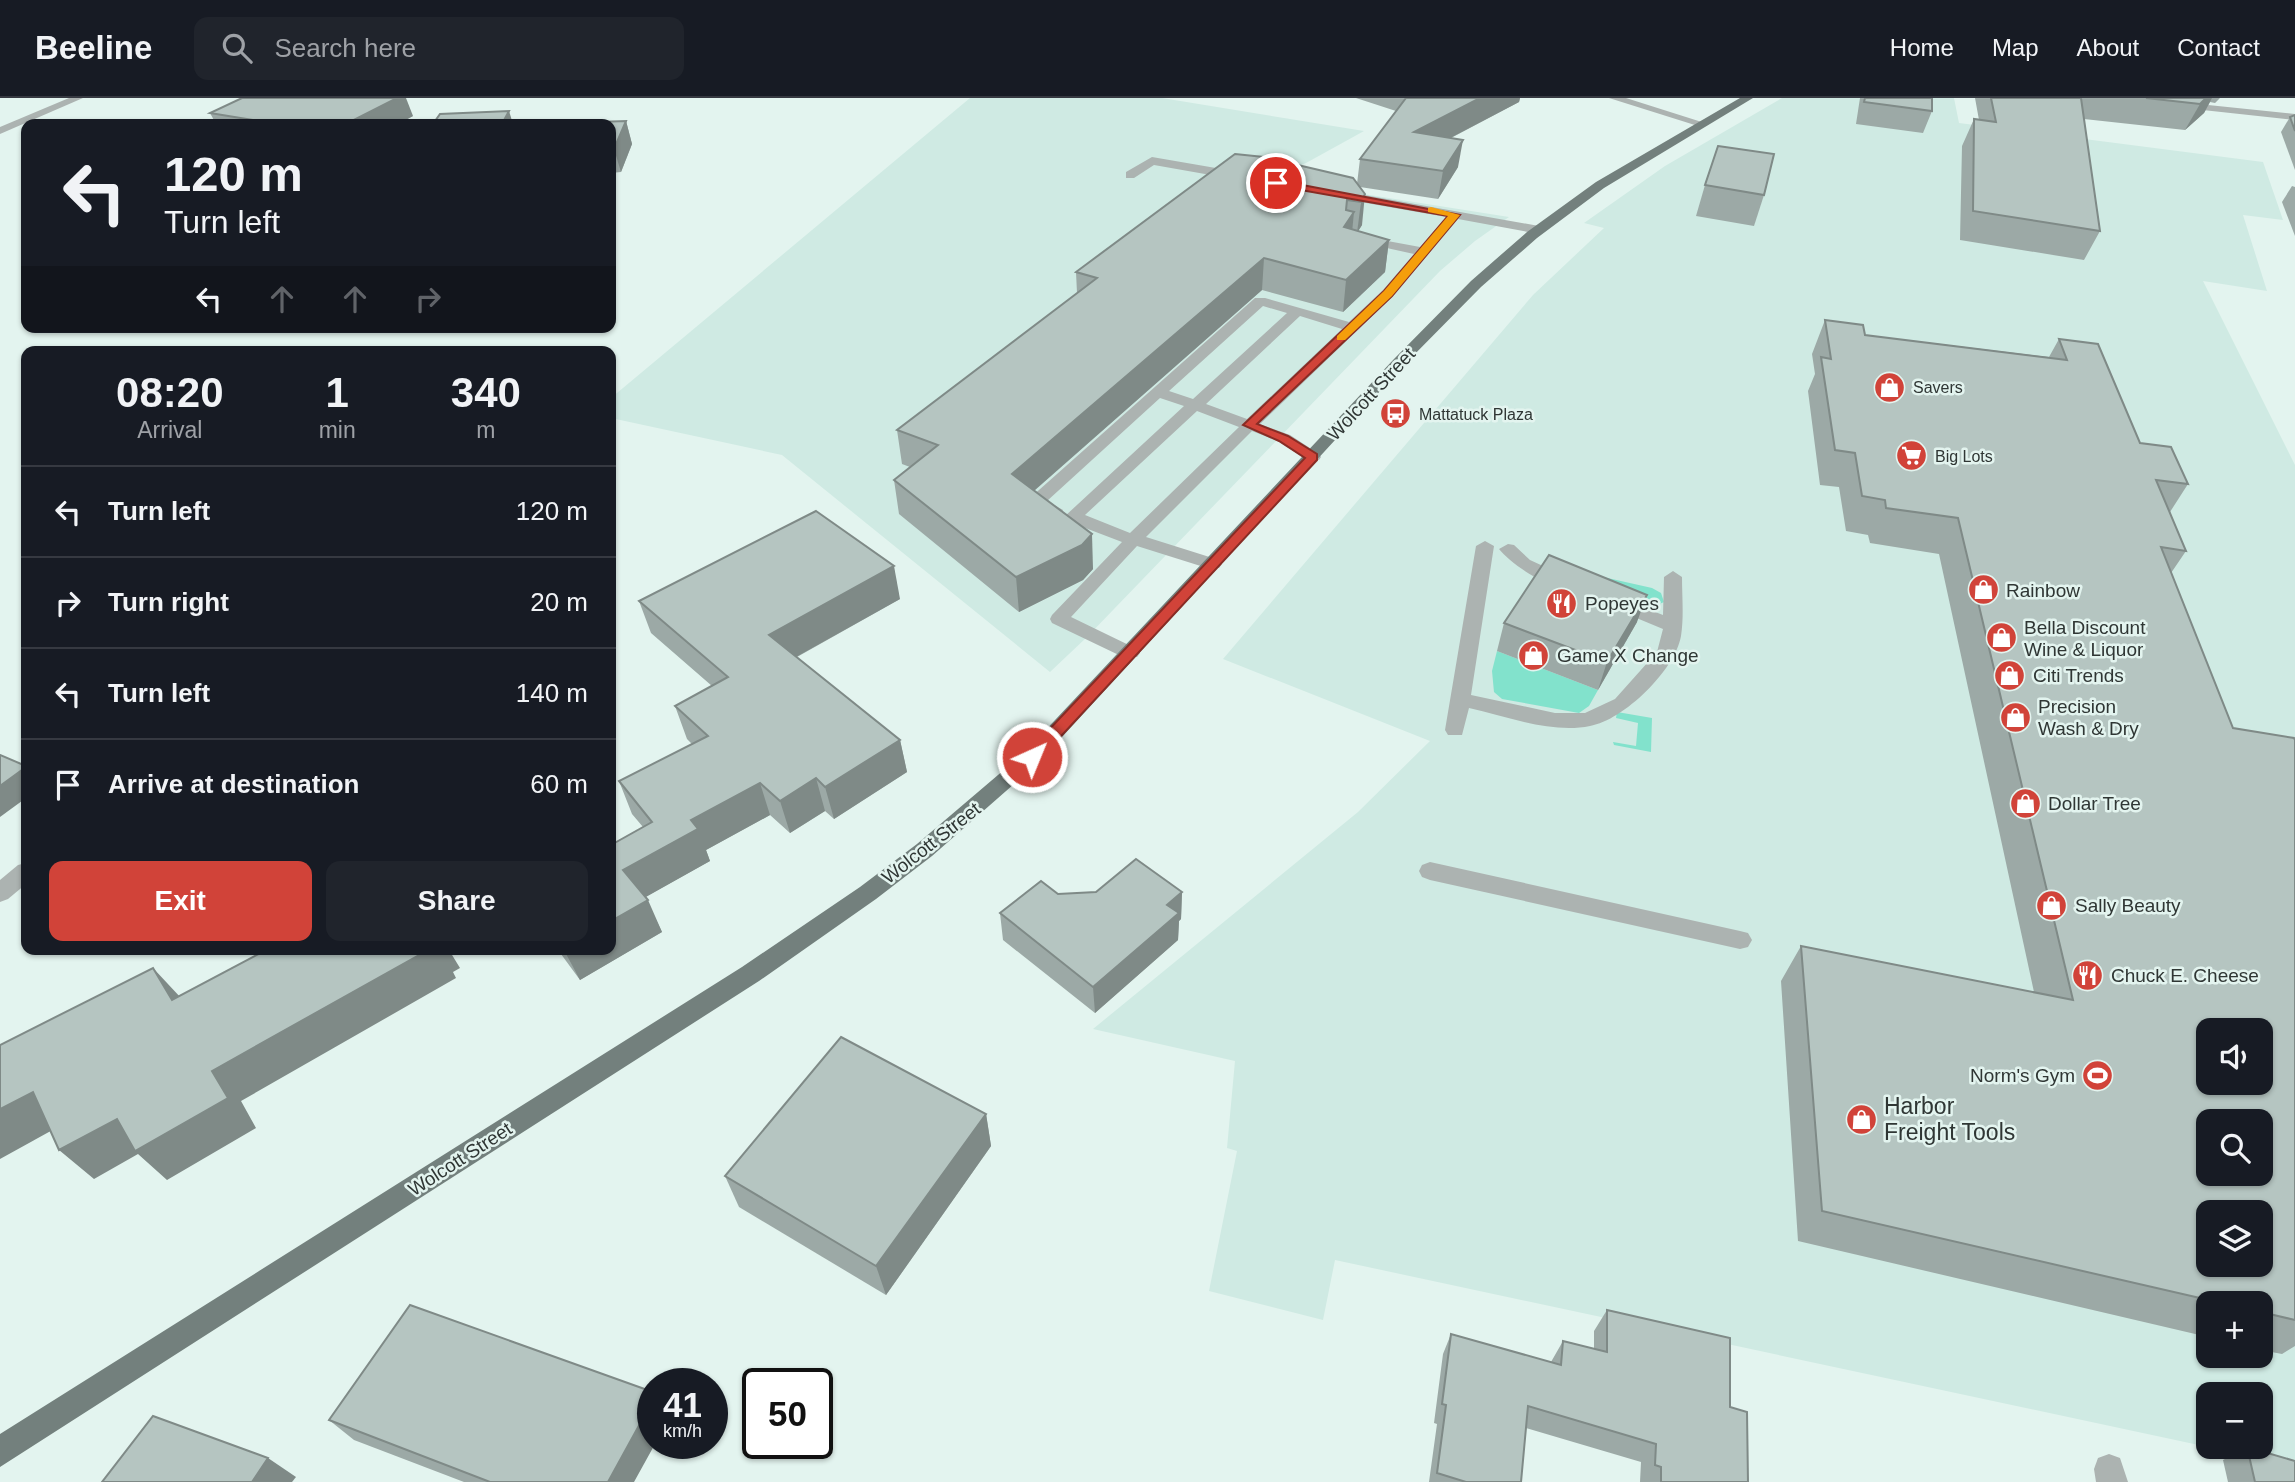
<!DOCTYPE html>
<meta charset="utf-8">
<style>
:root{--surface:#171b24;--page:#20242c;--text:#f1f3f6;--muted:#9ea1a6;--line:#363941;--accent:#d14339}
body{margin:0;font-family:Helvetica,sans-serif;background:var(--page);color:var(--text);height:100vh;display:flex;flex-direction:column;font-size:26px;white-space:nowrap}
*{box-sizing:border-box;margin:0}
p{font-size:23px;color:var(--muted)}
.icon{flex:none;width:38px;height:38px;fill:none;stroke:currentColor;stroke-width:2;stroke-linecap:round;stroke-linejoin:round}
.map{position:relative;flex:1;overflow:hidden}
.details{position:absolute;left:21px;top:248px;width:595px;height:609px;display:flex;flex-direction:column;background:var(--surface);border-radius:14px;box-shadow:0 2px 5px #0004}
.details>*{flex:none}
.top-card{position:absolute;left:21px;top:21px;width:595px;height:214px;border-radius:14px;box-shadow:0 2px 5px #0004;background:#171b24;color:var(--text);overflow:hidden}
.tools{position:absolute;left:2196px;top:920px;display:grid;gap:14px}
.tools a{display:grid;place-items:center;width:77px;height:77px;border-radius:14px;background:var(--surface);box-shadow:0 2px 5px #0004;font-size:35px}
.speed{position:absolute;left:637px;top:1270px;display:flex;gap:14px;font-size:35px;font-weight:700;text-align:center}
.speed>*{display:grid;place-content:center;width:91px;height:91px;border-radius:50%;background:var(--surface);box-shadow:0 2px 5px #0004;line-height:1}
.speed small{font-size:18px;font-weight:400}
.speed .limit{border:4px solid #111;border-radius:10px;background:#fff;color:#111}
.pin{position:absolute;display:grid;place-items:center;width:60px;height:60px;color:#fff;margin:-30px;border:4px solid #fff;border-radius:50%;box-shadow:0 2px 7px #0007}
.me{position:absolute;width:77px;margin:-38px;rotate:44deg;stroke-linejoin:round;filter:drop-shadow(0 0 5px #0008)}
.turn{display:flex;align-items:center;gap:24px;height:147px;padding:0 28px;font-size:32px}
.turn .icon{width:91px;height:91px;stroke-width:2.5}
.turn b{display:block;font-size:49px;line-height:60px}
.lanes{display:flex;align-items:center;height:66px;padding:0 28px;background:#0003;justify-content:center;gap:35px;direction:ltr}
.lanes .off{opacity:.35}
.eta{display:flex;justify-content:space-evenly;align-items:center;height:119px;text-align:center}
.eta b{font-size:42px;font-weight:800;line-height:49px}
.cta{display:flex;gap:14px;margin-top:auto;padding:14px 28px}
.cta a{flex:1;height:80px;border-radius:14px;background:var(--accent);color:#fff;font-size:28px;font-weight:800;line-height:80px;text-align:center}
.cta a+a{background:var(--page);color:var(--text)}
ul{padding:0;list-style:none}
li{display:flex;align-items:center;gap:21px;height:91px;padding:0 28px;border-top:2px solid var(--line)}
li div{flex:1}
li b{display:block;font-size:26px}
li em{font-style:normal}
header{display:flex;align-items:center;gap:42px;box-sizing:border-box;height:98px;padding:0 35px;background:var(--surface);border-bottom:2px solid var(--line)}
header strong{font-size:33px}
nav{display:flex;gap:38px;margin-inline-start:auto;font-size:24px}
.search{width:490px;height:63px;background:var(--page);display:flex;align-items:center;gap:18px;box-sizing:border-box;padding:0 24px;border-radius:14px;color:var(--muted);font-size:26px}
.map>svg:first-child{display:block}
.built{fill:#cfeae3;fill-rule:evenodd}
.green{fill:#82e2cc}
.lines{fill:none;stroke-linecap:round;stroke-linejoin:round}
.minor{fill:#acb3b1;fill-rule:evenodd}
.major{fill:#73807d;fill-rule:evenodd}
.wall{fill:#9ca9a6}
.shaded-wall{fill:#7f8a87}
.building{fill:#b5c5c1;stroke:#7f8a87;stroke-width:2;fill-rule:evenodd}
.route{fill:#d14339;stroke:#882c25;stroke-width:2}
.slow{fill:#f59e0b}
.labels{text-anchor:middle;dominant-baseline:central;stroke-width:5;stroke-linejoin:round;paint-order:stroke}
.far-poi-label{font-size:16px;fill:#2f3634;stroke:#e3f4ef;text-anchor:start}
.street-label{font-size:19px;fill:#2f3634;stroke:#e3f4ef}
.poi-label{font-size:19px;fill:#2f3634;stroke:#e3f4ef;text-anchor:start}
.near-poi-label{font-size:23px;fill:#2f3634;stroke:#e3f4ef;text-anchor:start}
</style>
<header>
<strong>Beeline</strong>
<div class="search"><svg class="icon" aria-label="search" viewBox="0 0 24 24"><circle cx="10" cy="10" r="6"/><path d="M15 15l6 6"/></svg>Search here</div>
<nav><a>Home</a><a>Map</a><a>About</a><a>Contact</a></nav>
</header>
<div class="map">
<svg width="2295" height="1384" viewBox="0 0 2295 1384">
<rect width="100%" height="100%" fill="#e3f4ef"/>
<g class="built">
<polygon points="970,0 1162,0 1364,33 1306,65 1269,81 1509,119 1475,143 1440,173 1087,539 1050,574 782,357 611,320 611,300"/>
<path d="M1782,0H1954L1959,25L2263,64L2283,122L2243,117L2267,193L2203,183L2295,367V1365L2210,1349H2261V1297H2208V1349L1335,1162L1323,1222L1209,1193L1237,1053L1227,1050L1235,963L1093,931L1358,714L1430,643L1223,561L1533,197L1604,130L1584,125L1665,68ZM2208,933H2261V985H2208ZM2208,1024H2261V1076H2208ZM2208,1115H2261V1167H2208ZM2208,1206H2261V1258H2208Z"/>
</g>
<g class="green">
<polygon points="1572,472 1652,490 1661,495 1664,504 1655,508 1568,479"/>
<polygon points="1497,553 1598,592 1589,608 1579,615 1502,601 1494,594 1492,573"/>
<polygon points="1617,614 1652,620 1651,654 1614,647 1613,644 1636,648 1638,625 1616,620"/>
</g>
<g class="lines">
<g class="minor">
<polygon points="69,0 83,0 0,36 0,29"/>
<polygon points="1609,0 1626,0 1708,26 1698,28"/>
<polygon points="2179,4 2295,16 2295,22 2175,9 2175,5"/>
<polygon points="1152,59 1239,74 1245,78 1239,82 1154,67 1134,80 1126,80 1126,74"/>
<path d="M1336,92L1539,128L1545,132L1539,136L1458,121L1393,198L1260,326L1290,337L1319,356L1321,359L1319,362H1307L1278,343L1252,333L1146,439L1219,462L1222,466L1219,470H1207L1137,448L1071,519L1137,551L1140,555L1137,559H1123L1052,525L1050,521L1052,517L1122,444L1067,423L1064,419L1184,308L1160,300L1047,403L1063,412L1061,416C1051,418 1034,412 1028,404L1030,400L1255,200H1265L1349,224L1383,192L1414,156L1355,143V137L1420,149L1446,119L1332,99V93ZM1263,208L1287,215L1193,301L1169,293ZM1300,218L1342,231L1247,321L1206,306ZM1197,313L1239,329L1130,435L1085,417Z"/>
<path d="M1485,443L1494,448L1471,597L1555,615H1585L1615,601L1657,554L1663,531L1610,509L1607,505L1616,499L1663,517L1664,479L1673,473L1682,479C1682,498 1684,519 1681,538C1675,572 1624,622 1590,628C1551,636 1506,618 1469,610L1462,637H1448L1445,632L1476,448Z"/>
<path d="M1508,446L1514,447L1530,462L1569,480L1572,484L1569,488C1550,493 1511,466 1499,451Z"/>
<polygon points="1430,764 1740,833 1748,835 1752,842 1748,849 1740,851 1430,782 1422,779 1419,773 1422,767"/>
<polygon points="26,765 26,786 8,801 0,804 0,782 18,767"/>
<polygon points="2109,1356 2120,1360 2128,1384 2096,1384 2094,1371 2098,1360"/>
</g>
<polygon class="major" points="1740,0 1753,0 1604,90 1537,140 1481,189 1404,267 1039,664 932,758 876,801 759,883 0,1369 0,1336 742,869 860,789 917,746 1025,654 1394,261 1471,183 1527,134 1596,84"/>
</g>
<g class="wall">
<polygon points="1356,0 1520,0 1519,4 1451,40 1458,69 1438,101 1360,89 1362,127 1358,133 1389,142 1385,174 1343,214 1262,192 1034,393 1093,471 1083,482 1019,514 899,416 894,382 910,369 902,366 897,332 1077,195 1076,174 1357,86 1360,61 1396,13"/>
<polygon points="1860,0 1932,0 1932,13 1923,35 1856,26"/>
<polygon points="1975,0 2220,0 2215,5 2210,4 2204,15 2185,32 2084,21 2100,133 2084,162 1960,142 1962,48 1974,21 1979,22"/>
<polygon points="210,15 413,18 398,26 216,26"/>
<polygon points="2295,17 2295,72 2281,34 2290,19"/>
<polygon points="626,23 632,46 621,74 611,75 611,26"/>
<polygon points="1705,87 1764,97 1754,128 1696,118"/>
<polygon points="2292,88 2295,89 2295,138 2282,104"/>
<polygon points="1825,222 1865,237 2049,259 2059,241 2140,345 2188,386 2170,414 2186,453 2171,475 2233,630 2295,642 2295,1248 2282,1256 2261,1252 2261,1206 2208,1206 2208,1239 1798,1143 1781,883 1801,848 2034,894 1939,456 1870,445 1868,437 1846,433 1839,389 1820,387 1808,293 1815,276 1812,256"/>
<polygon points="900,501 797,559 900,642 907,674 834,721 825,713 790,735 770,717 706,752 710,763 645,799 662,834 580,882 558,852 611,852 643,729 632,716 619,683 692,646 687,641 675,608 712,588 651,535 639,503"/>
<polygon points="1637,524 1598,592 1497,553 1504,525"/>
<polygon points="1182,794 1181,821 1179,823 1178,842 1095,915 1003,842 1000,815 1058,796"/>
<polygon points="986,1016 991,1048 886,1197 739,1109 725,1078"/>
<polygon points="1607,1212 1730,1309 1748,1384 1640,1384 1641,1364 1526,1330 1521,1384 1429,1384 1437,1326 1434,1325 1443,1256 1451,1236 1551,1264 1563,1243 1594,1251 1594,1233"/>
<polygon points="329,1322 634,1384 464,1384 354,1342"/>
<polygon points="2247,1349 2295,1384 2228,1384 2223,1362"/>
</g>
<g class="shaded-wall">
<polygon points="397,0 406,0 413,18 398,26 346,26"/>
<polygon points="1480,0 1520,0 1519,4 1410,61 1414,34"/>
<polygon points="2206,0 2212,0 2204,15 2185,32 2200,6"/>
<polygon points="509,13 513,26 502,26"/>
<polygon points="626,23 632,46 621,74 614,51"/>
<polygon points="1463,42 1458,69 1438,101 1443,73"/>
<polygon points="1365,96 1362,127 1357,135 1361,104"/>
<polygon points="1354,114 1351,145 1344,129"/>
<polygon points="1389,142 1385,174 1343,214 1346,182"/>
<polygon points="1264,160 1262,192 1028,398 1012,376"/>
<polygon points="1092,436 1093,471 1083,482 1019,514 1016,479"/>
<polygon points="894,468 900,501 778,569 769,537"/>
<polygon points="1647,497 1637,524 1598,592 1607,564"/>
<polygon points="900,642 907,674 834,721 825,689"/>
<polygon points="26,669 26,700 0,719 0,688"/>
<polygon points="816,680 825,713 790,735 780,703"/>
<polygon points="760,685 770,717 706,752 710,763 637,804 623,772 691,722"/>
<polygon points="1182,794 1181,821 1179,823 1178,842 1095,915 1093,889 1167,807"/>
<polygon points="648,802 662,834 580,882 564,852 611,852 611,823"/>
<polygon points="428,852 449,852 460,870 453,874 456,880 241,1003 256,1030 167,1082 138,1056 94,1081 59,1052 117,1021 212,973"/>
<polygon points="153,870 182,901 172,902"/>
<polygon points="33,994 67,1024 0,1061 0,1011"/>
<polygon points="986,1016 991,1048 886,1197 876,1168"/>
<polygon points="653,1302 653,1346 655,1346 634,1384 608,1384"/>
<polygon points="268,1360 296,1379 292,1384 252,1384"/>
</g>
<g class="building">
<polygon points="242,0 397,0 346,26 277,26 210,15"/>
<polygon points="1406,0 1480,0 1414,34 1463,42 1443,73 1360,61"/>
<polygon points="1865,0 1932,0 1932,13 1864,4"/>
<polygon points="1991,0 2081,0 2100,133 1973,113 1974,21 1996,24"/>
<polygon points="2146,0 2206,0 2200,6"/>
<polygon points="509,13 502,26 433,26 440,16"/>
<polygon points="2295,17 2295,33 2290,19"/>
<polygon points="626,23 614,51 611,51 611,26 596,26 596,24"/>
<polygon points="1718,48 1774,56 1764,97 1705,87"/>
<polygon points="1235,56 1264,59 1353,80 1365,96 1361,104 1347,102 1346,112 1354,114 1344,129 1389,142 1346,182 1264,160 1012,376 1092,436 1082,447 1016,479 894,382 938,347 897,332 1097,180 1076,174"/>
<path d="M1825,222L1863,227L1865,237L2067,262L2059,241L2098,246L2140,345L2171,349L2188,386L2156,382L2186,453L2161,449L2233,630L2294,640L2295,642V1222L2261,1214V1206H2226L1822,1113L1801,848L2073,902L1958,420L1886,410L1885,402L1862,398L1855,355L1835,352L1821,259L1831,261ZM2208,933H2261V985H2208ZM2208,1024H2261V1076H2208ZM2208,1115H2261V1167H2208Z"/>
<polygon points="816,413 894,468 769,537 900,642 825,689 816,680 780,703 760,685 691,722 698,731 623,772 648,802 611,823 611,747 652,724 619,683 708,638 675,608 728,579 639,503"/>
<polygon points="1549,457 1647,497 1607,564 1504,525"/>
<polygon points="0,657 26,668 26,669 0,688"/>
<polygon points="1136,761 1182,794 1167,807 1179,815 1093,889 1000,815 1041,783 1058,796 1096,794"/>
<polygon points="266,852 428,852 212,973 228,1000 135,1053 117,1021 59,1052 33,994 0,1011 0,947 153,870 172,902"/>
<polygon points="841,939 986,1016 876,1168 725,1078"/>
<polygon points="410,1207 653,1294 653,1302 608,1384 490,1384 329,1322"/>
<polygon points="1607,1212 1730,1240 1730,1309 1747,1314 1748,1384 1661,1384 1661,1369 1655,1367 1656,1346 1528,1308 1521,1384 1466,1384 1437,1375 1446,1307 1442,1306 1451,1236 1561,1267 1563,1243 1607,1254"/>
<polygon points="153,1318 268,1360 252,1384 102,1384"/>
<polygon points="2247,1349 2295,1363 2295,1384 2255,1384"/>
</g>
<polygon class="route" points="1276,82 1460,117 1392,198 1257,326 1288,338 1317,356 1317,362 1038,663 1027,663 1024,659 1027,655 1305,360 1279,343 1243,327 1384,193 1448,118 1272,87 1272,83"/>
<polygon class="slow" points="1431,109 1460,117 1392,198 1345,242 1337,242 1337,238 1384,193 1448,118 1428,114 1428,110"/>
<defs>
<symbol id="shop-disc" viewBox="-11 -11 22 22"><circle r="9.5" fill="#d14339" stroke="#e3f4ef"/><path d="M-5-2.5h2.3a2.7 3.5 0 0 1 5.4 0H5L5.5 6h-11ZM-1.5-2.5h3a1.5 2.3 0 0 0-3 0Z" fill="#fff"/></symbol>
<symbol id="bus-disc" viewBox="-11 -11 22 22"><circle r="9.5" fill="#d14339" stroke="#e3f4ef"/><path d="M-5-6H5V4H4V6H2V4H-2V6H-4V4H-5ZM-3.5-4V0h7V-4ZM-3.5 1.2v1.5H-2V1.2ZM2 1.2v1.5H3.5V1.2Z" fill="#fff"/></symbol>
<symbol id="supermarket-disc" viewBox="-11 -11 22 22"><circle r="9.5" fill="#d14339" stroke="#e3f4ef"/><path d="M-6-5.5h2.5l.6 2H6L4.5 2H-2.5L-4.4-4H-6ZM-1.5 3.2a1.3 1.3 0 1 0 .1 0ZM3 3.2a1.3 1.3 0 1 0 .1 0Z" fill="#fff"/></symbol>
<symbol id="restaurant-disc" viewBox="-11 -11 22 22"><circle r="9.5" fill="#d14339" stroke="#e3f4ef"/><path d="M-5-6h1v4h1v-4h1v4h1v-4h1v5L-1.5 .5V6h-2V.5L-5-1ZM5-6V6H3V1.5H1.5Q1.5-4 5-6Z" fill="#fff"/></symbol>
<symbol id="stadium-disc" viewBox="-11 -11 22 22"><circle r="9.5" fill="#d14339" stroke="#e3f4ef"/><path d="M0-5a6.5 5 0 1 0 0 10a6.5 5 0 1 0 0-10ZM-3.5-1.8h7v3.6h-7Z" fill="#fff"/></symbol>
</defs>
<g fill-rule="evenodd">
<use href="#shop-disc" x="1872" y="272" width="35" height="35"/>
<use href="#bus-disc" x="1378" y="298" width="35" height="35"/>
<use href="#supermarket-disc" x="1894" y="340" width="35" height="35"/>
<use href="#shop-disc" x="1966" y="474" width="35" height="35"/>
<use href="#restaurant-disc" x="1544" y="488" width="35" height="35"/>
<use href="#shop-disc" x="1984" y="522" width="35" height="35"/>
<use href="#shop-disc" x="1516" y="540" width="35" height="35"/>
<use href="#shop-disc" x="1992" y="560" width="35" height="35"/>
<use href="#shop-disc" x="1998" y="602" width="35" height="35"/>
<use href="#shop-disc" x="2008" y="688" width="35" height="35"/>
<use href="#shop-disc" x="2034" y="790" width="35" height="35"/>
<use href="#restaurant-disc" x="2070" y="860" width="35" height="35"/>
<use href="#stadium-disc" x="2080" y="960" width="35" height="35"/>
<use href="#shop-disc" x="1844" y="1004" width="35" height="35"/>
</g>
<g class="labels">
<g class="far-poi-label">
<text x="1913" y="289">Savers</text>
<text x="1419" y="316">Mattatuck Plaza</text>
<text x="1935" y="358">Big Lots</text>
</g>
<g class="street-label">
<text transform="translate(1371 296) rotate(-47)">Wolcott Street</text>
<text transform="translate(931 745) rotate(-38)">Wolcott Street</text>
<text transform="translate(460 1061) rotate(-33)">Wolcott Street</text>
</g>
<g class="poi-label">
<text x="2006" y="492">Rainbow</text>
<text x="1585" y="505">Popeyes</text>
<text x="2024" y="529">Bella Discount<tspan x="2024" dy="22">Wine &amp; Liquor</tspan></text>
<text x="1557" y="557">Game X Change</text>
<text x="2033" y="577">Citi Trends</text>
<text x="2038" y="608">Precision<tspan x="2038" dy="22">Wash &amp; Dry</tspan></text>
<text x="2048" y="705">Dollar Tree</text>
<text x="2075" y="807">Sally Beauty</text>
<text x="2111" y="877">Chuck E. Cheese</text>
<text x="2075" y="977" text-anchor="end">Norm's Gym</text>
</g>
<g class="near-poi-label">
<text x="1884" y="1008">Harbor<tspan x="1884" dy="26">Freight Tools</tspan></text>
</g>
</g>
</svg>
<div class="tools">
<a><svg class="icon" aria-label="sound" viewBox="0 0 24 24"><path d="M4 9h4l5-4v14l-5-4H4zM17 9q2 3 0 6"/></svg></a>
<a><svg class="icon" aria-label="search" viewBox="0 0 24 24"><circle cx="10" cy="10" r="6"/><path d="M15 15l6 6"/></svg></a>
<a><svg class="icon" aria-label="layers" viewBox="0 0 24 24"><path d="M12 4l9 5-9 5-9-5zM3 14l9 5 9-5"/></svg></a>
<a>+</a>
<a>−</a>
</div>
<div class="speed"><div>41<small>km/h</small></div><div class="limit">50</div></div>
<div class="pin" style="left:1276px;top:85px;background:#d93025"><svg class="icon" aria-label="arrive" viewBox="0 0 24 24"><path d="M6 21V4h12l-3 4 3 4H6"/></svg></div>
<svg class="me" style="left:1032px;top:659px" viewBox="-20 -20 40 40"><circle r="17" fill="#d14339" stroke="#fff" stroke-width="3"/><path d="M0-11L8 9 0 5-8 9z" fill="#fff"/></svg>
<div class="top-card">
<div class="turn"><svg class="icon" aria-label="left" viewBox="0 0 24 24"><path d="M17 20v-9H6M10 6l-5 5 5 5"/></svg><div><b>120 m</b>Turn left</div></div>
<div class="lanes"><svg class="icon" aria-label="left" viewBox="0 0 24 24"><path d="M17 20v-9H6M10 6l-5 5 5 5"/></svg><svg class="icon off" aria-label="ahead" viewBox="0 0 24 24"><path d="M12 20V5M6 11l6-6 6 6"/></svg><svg class="icon off" aria-label="ahead" viewBox="0 0 24 24"><path d="M12 20V5M6 11l6-6 6 6"/></svg><svg class="icon off" aria-label="right" viewBox="0 0 24 24"><path d="M7 20v-9h11M14 6l5 5-5 5"/></svg></div>
</div>
<section class="details">
<div class="eta">
<div><b>08:20</b><p>Arrival</p></div>
<div><b>1</b><p>min</p></div>
<div><b>340</b><p>m</p></div>
</div>
<ul>
<li><svg class="icon" aria-label="left" viewBox="0 0 24 24"><path d="M17 20v-9H6M10 6l-5 5 5 5"/></svg><div><b>Turn left</b></div><em>120 m</em></li>
<li><svg class="icon" aria-label="right" viewBox="0 0 24 24"><path d="M7 20v-9h11M14 6l5 5-5 5"/></svg><div><b>Turn right</b></div><em>20 m</em></li>
<li><svg class="icon" aria-label="left" viewBox="0 0 24 24"><path d="M17 20v-9H6M10 6l-5 5 5 5"/></svg><div><b>Turn left</b></div><em>140 m</em></li>
<li><svg class="icon" aria-label="arrive" viewBox="0 0 24 24"><path d="M6 21V4h12l-3 4 3 4H6"/></svg><div><b>Arrive at destination</b></div><em>60 m</em></li>
</ul>
<div class="cta"><a>Exit</a><a>Share</a></div>
</section>
</div>
